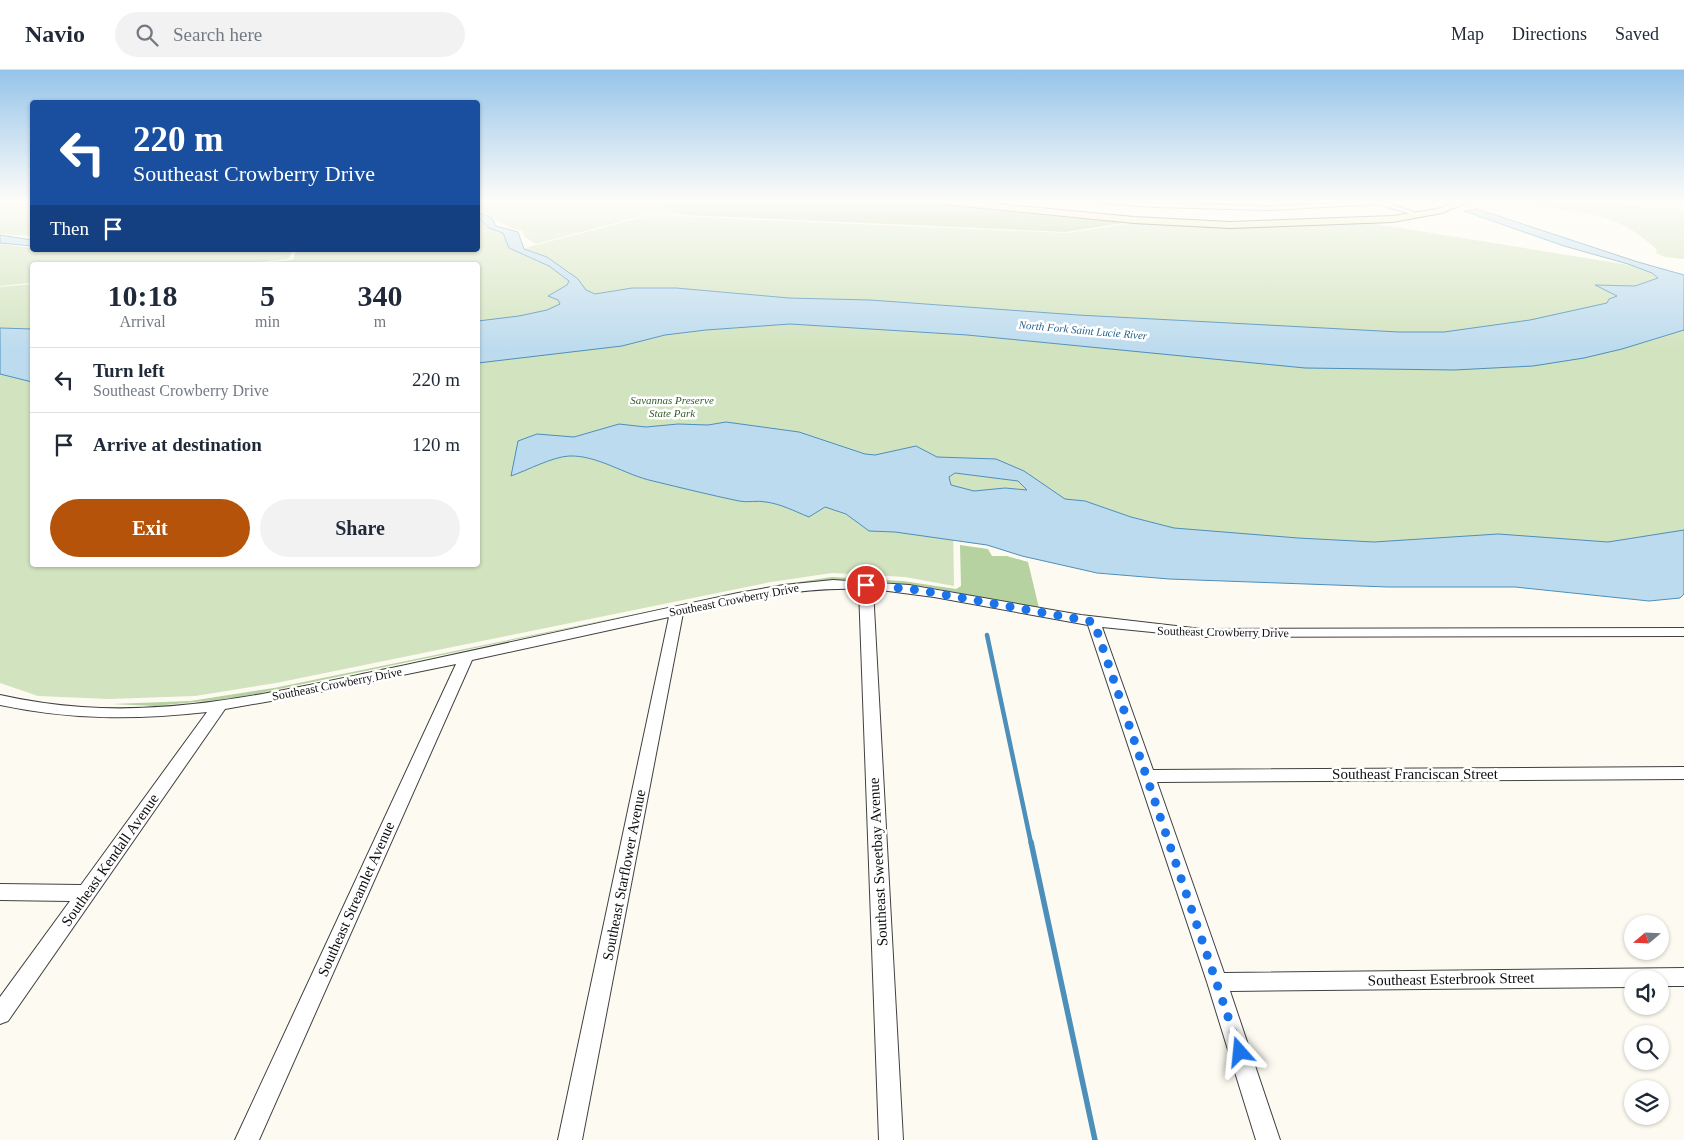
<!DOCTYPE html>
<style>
:root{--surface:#fff;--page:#f2f2f3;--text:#1f2937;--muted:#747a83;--line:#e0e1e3;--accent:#b45309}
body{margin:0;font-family:"Times New Roman",serif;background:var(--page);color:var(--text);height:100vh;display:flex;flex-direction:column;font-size:19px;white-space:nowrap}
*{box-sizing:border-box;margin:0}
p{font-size:16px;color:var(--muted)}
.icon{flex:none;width:28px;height:28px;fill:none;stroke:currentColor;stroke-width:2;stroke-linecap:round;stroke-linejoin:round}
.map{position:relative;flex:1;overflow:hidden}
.panel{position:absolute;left:30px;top:192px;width:450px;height:305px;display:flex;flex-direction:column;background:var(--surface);border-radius:5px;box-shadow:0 1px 4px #0004}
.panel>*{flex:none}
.banner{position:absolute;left:30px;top:30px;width:450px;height:152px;border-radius:5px;box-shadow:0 1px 4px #0004;background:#1a4fa0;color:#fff;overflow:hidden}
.needle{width:32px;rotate:251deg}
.buttons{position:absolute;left:1624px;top:845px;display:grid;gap:10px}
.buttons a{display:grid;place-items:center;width:45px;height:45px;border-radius:50%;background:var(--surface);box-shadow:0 1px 4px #0004;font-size:25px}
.pin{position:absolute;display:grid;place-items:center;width:42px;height:42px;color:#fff;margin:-21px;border:2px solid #fff;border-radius:50%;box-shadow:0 1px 5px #0007}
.me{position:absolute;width:55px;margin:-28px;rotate:342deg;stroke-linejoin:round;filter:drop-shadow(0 0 4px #0008)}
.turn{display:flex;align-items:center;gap:18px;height:105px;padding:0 20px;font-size:22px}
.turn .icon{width:65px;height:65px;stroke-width:2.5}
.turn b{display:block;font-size:35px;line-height:42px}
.then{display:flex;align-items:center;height:48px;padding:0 20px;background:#0003;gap:10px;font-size:19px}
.eta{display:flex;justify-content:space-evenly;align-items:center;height:85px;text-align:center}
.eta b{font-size:30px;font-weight:800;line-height:35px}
.action{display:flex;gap:10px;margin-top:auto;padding:10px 20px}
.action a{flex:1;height:58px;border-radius:30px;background:var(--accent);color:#fff;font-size:20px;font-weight:800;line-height:58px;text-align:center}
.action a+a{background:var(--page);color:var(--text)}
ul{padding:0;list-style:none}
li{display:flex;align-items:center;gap:15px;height:65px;padding:0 20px;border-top:1px solid var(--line)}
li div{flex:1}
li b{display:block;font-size:19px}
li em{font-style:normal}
header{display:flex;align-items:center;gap:30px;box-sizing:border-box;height:70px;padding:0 25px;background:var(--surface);border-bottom:1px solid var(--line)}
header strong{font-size:24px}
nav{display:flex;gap:28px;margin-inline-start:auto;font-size:18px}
.search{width:350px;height:45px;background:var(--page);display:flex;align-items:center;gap:12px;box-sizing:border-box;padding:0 18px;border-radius:28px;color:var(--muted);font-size:19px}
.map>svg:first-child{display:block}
.green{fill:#d2e3bf}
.forest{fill:#b6d2a0}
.water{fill:#bcdbee;stroke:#4d8fbb;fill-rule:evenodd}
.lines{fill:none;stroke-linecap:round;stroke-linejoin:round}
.stream-far1{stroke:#4d8fbb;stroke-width:4.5}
.stream{stroke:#4d8fbb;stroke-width:5.5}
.minor-casing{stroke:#414141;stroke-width:2}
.secondary-casing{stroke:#303030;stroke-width:2}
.minor{fill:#fff;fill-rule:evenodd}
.secondary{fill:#f4edb5;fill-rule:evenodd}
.route{stroke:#1a73e8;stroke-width:9;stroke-dasharray:0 16.2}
.labels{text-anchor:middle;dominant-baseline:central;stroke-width:5;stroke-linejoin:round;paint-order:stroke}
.far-water-label{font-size:11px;font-style:italic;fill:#28628f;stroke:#fff}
.far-park-label{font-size:11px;font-style:italic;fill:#325d27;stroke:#fff}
.street-label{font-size:12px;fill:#0e0e0e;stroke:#fff}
.near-street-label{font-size:15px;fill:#0e0e0e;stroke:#fff}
</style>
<header>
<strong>Navio</strong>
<div class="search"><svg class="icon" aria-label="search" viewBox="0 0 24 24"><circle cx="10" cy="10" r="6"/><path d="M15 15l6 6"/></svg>Search here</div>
<nav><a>Map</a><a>Directions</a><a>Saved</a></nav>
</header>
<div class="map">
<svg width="1684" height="1070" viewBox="0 0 1684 1070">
<rect width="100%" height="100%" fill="#fdfbf1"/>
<g class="green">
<polygon points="0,131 32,131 32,166 0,164 0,135 6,134 0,134"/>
<polygon points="478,131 643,131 686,145 649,144 536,174 525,167 522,161 510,158 478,138"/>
<path d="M1523,131H1598L1650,138L1684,139V189L1665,187L1656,183L1657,180C1612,136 1577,147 1523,131Z"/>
<polygon points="478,144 508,163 521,179 651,145 1067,163 1133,153 1376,154 1684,204 1684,491 953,453 954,516 905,507 832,503 771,512 276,613 195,626 109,629 38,626 0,613 0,217 32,214 32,495 478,495 478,195 241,195 293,190 296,180 478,180"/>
<polygon points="0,174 32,178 32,180 292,180 289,189 229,195 32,195 32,213 0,216"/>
</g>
<g class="forest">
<polygon points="643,131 920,131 1123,153 1066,162 686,145"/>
<polygon points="960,475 988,479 992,486 1007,486 1028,492 1039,538 922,516 873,511 809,512 671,537 236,628 155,636 112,634 190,631 274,618 772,516 832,507 903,511 956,519 961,516"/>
</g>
<g class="water">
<polygon points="1477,139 1638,192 1684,205 1684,260 1622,279 1584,288 1533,296 1454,300 1305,298 967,265 790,254 706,260 665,265 622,276 478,293 478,251 519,246 547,240 560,234 558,230 548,226 567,215 569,211 549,196 509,178 503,163 489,158 478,147 478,142 492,148 496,156 518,162 524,179 547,187 578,209 586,220 595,224 632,218 676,218 789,228 870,230 1078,245 1399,262 1444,262 1530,250 1607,233 1609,229 1617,226 1595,215 1635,216 1658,208 1652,203 1628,194 1564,176 1464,141"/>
<polygon points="0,165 32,170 32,176 0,173"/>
<polygon points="0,258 32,259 32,312 0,304"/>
<path d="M726,352L799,362L865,384L875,385L916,376L937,387L996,389L1024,401L1065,429L1085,431L1131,447L1174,458L1298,468L1374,472L1498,464L1608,472L1684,460V524L1680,528L1649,531L1515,517H1388L1169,509L1097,503L1022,486L987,475L895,462L869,461L846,444L825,437L809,447C794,441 781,434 766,432C757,430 748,433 739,431C710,425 682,418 653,411C625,405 598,385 569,386C552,387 528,400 511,406L518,371L537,364L574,367L619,354L646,357L678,354L708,355ZM955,403L1018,411L1027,420L1005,418L974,421L951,415L949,407Z"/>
</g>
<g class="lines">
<polyline class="stream-far1" points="987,565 1031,773"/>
<polyline class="stream" points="1031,772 1095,1070"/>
<defs>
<g id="minor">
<polygon points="1077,131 1268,136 1382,131 1422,145 1417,146 1379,134 1268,140 1155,137"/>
<path d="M833,510L909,515L1081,545L1202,559L1684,558V566L1202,567L1102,557L1153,700L1684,697V709L1157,712L1224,903L1684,898V916H1660V909H1632V917L1230,921L1280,1070H1256L1207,912L1088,555L934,527L873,519L903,1070H879L859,519C800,517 741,530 683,543L582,1070H558L669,547L472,590L259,1070H235L456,594L305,625L225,639L8,951L0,954V927L70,831L0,830V814L81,815L207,642C135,650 71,650 0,635V625C27,631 54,635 82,637C188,645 297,617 401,596C513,572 625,547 738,523L784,515Z"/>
</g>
<polygon id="secondary" points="940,131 965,131 1134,147 1230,152 1393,146 1437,139 1460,131 1471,131 1442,143 1393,152 1230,158 1134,153 944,134"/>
</defs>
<use href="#minor" class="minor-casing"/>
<use href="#secondary" class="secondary-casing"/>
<use href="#minor" class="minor"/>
<use href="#secondary" class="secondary"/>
</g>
<linearGradient id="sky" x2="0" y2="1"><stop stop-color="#96c4ea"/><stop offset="0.47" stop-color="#fefdf9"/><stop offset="1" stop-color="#fefdf9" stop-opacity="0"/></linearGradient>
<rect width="1684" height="280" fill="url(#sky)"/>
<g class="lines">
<polyline class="route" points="866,515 919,520 1094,552 1240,982"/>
</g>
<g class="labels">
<g class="far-water-label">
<text transform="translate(1083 260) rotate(5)">North Fork Saint Lucie River</text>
</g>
<g class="far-park-label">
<text x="672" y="330">Savannas Preserve<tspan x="672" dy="13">State Park</tspan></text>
</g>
<g class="street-label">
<text transform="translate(734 530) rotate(-11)">Southeast Crowberry Drive</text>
<text transform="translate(1223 562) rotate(1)">Southeast Crowberry Drive</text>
<text transform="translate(337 614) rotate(-11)">Southeast Crowberry Drive</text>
</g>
<g class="near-street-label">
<text x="1415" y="704">Southeast Franciscan Street</text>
<text transform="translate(110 790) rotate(-55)">Southeast Kendall Avenue</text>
<text transform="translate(878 792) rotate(-93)">Southeast Sweetbay Avenue</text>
<text transform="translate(624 805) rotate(-79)">Southeast Starflower Avenue</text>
<text transform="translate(356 829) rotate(-66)">Southeast Streamlet Avenue</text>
<text transform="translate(1451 909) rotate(-1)">Southeast Esterbrook Street</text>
</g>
</g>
</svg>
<div class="buttons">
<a><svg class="needle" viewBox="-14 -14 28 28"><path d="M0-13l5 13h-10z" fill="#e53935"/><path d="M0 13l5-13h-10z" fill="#747a83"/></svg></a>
<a><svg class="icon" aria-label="sound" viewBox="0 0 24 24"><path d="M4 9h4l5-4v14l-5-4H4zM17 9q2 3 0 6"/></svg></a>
<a><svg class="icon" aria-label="search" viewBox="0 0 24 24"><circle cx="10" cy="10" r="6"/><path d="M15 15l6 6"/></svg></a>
<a><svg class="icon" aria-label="layers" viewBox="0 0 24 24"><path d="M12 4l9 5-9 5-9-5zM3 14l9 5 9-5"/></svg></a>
</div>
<div class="pin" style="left:866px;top:515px;background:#d93025"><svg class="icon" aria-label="arrive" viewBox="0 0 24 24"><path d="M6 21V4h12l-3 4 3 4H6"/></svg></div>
<svg class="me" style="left:1240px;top:982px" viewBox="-20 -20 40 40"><path d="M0-17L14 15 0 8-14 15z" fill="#1a73e8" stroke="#fff" stroke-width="4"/></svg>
<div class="banner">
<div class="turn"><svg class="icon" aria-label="left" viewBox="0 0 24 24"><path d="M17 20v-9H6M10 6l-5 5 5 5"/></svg><div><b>220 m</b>Southeast Crowberry Drive</div></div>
<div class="then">Then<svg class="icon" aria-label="arrive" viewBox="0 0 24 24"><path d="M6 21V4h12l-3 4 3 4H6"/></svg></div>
</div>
<section class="panel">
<div class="eta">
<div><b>10:18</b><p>Arrival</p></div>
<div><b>5</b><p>min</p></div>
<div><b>340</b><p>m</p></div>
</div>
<ul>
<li><svg class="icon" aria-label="left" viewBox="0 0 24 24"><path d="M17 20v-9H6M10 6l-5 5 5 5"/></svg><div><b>Turn left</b><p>Southeast Crowberry Drive</p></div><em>220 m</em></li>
<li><svg class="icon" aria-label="arrive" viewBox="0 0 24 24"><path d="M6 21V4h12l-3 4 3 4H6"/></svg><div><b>Arrive at destination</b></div><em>120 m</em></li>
</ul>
<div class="action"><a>Exit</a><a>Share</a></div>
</section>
</div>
